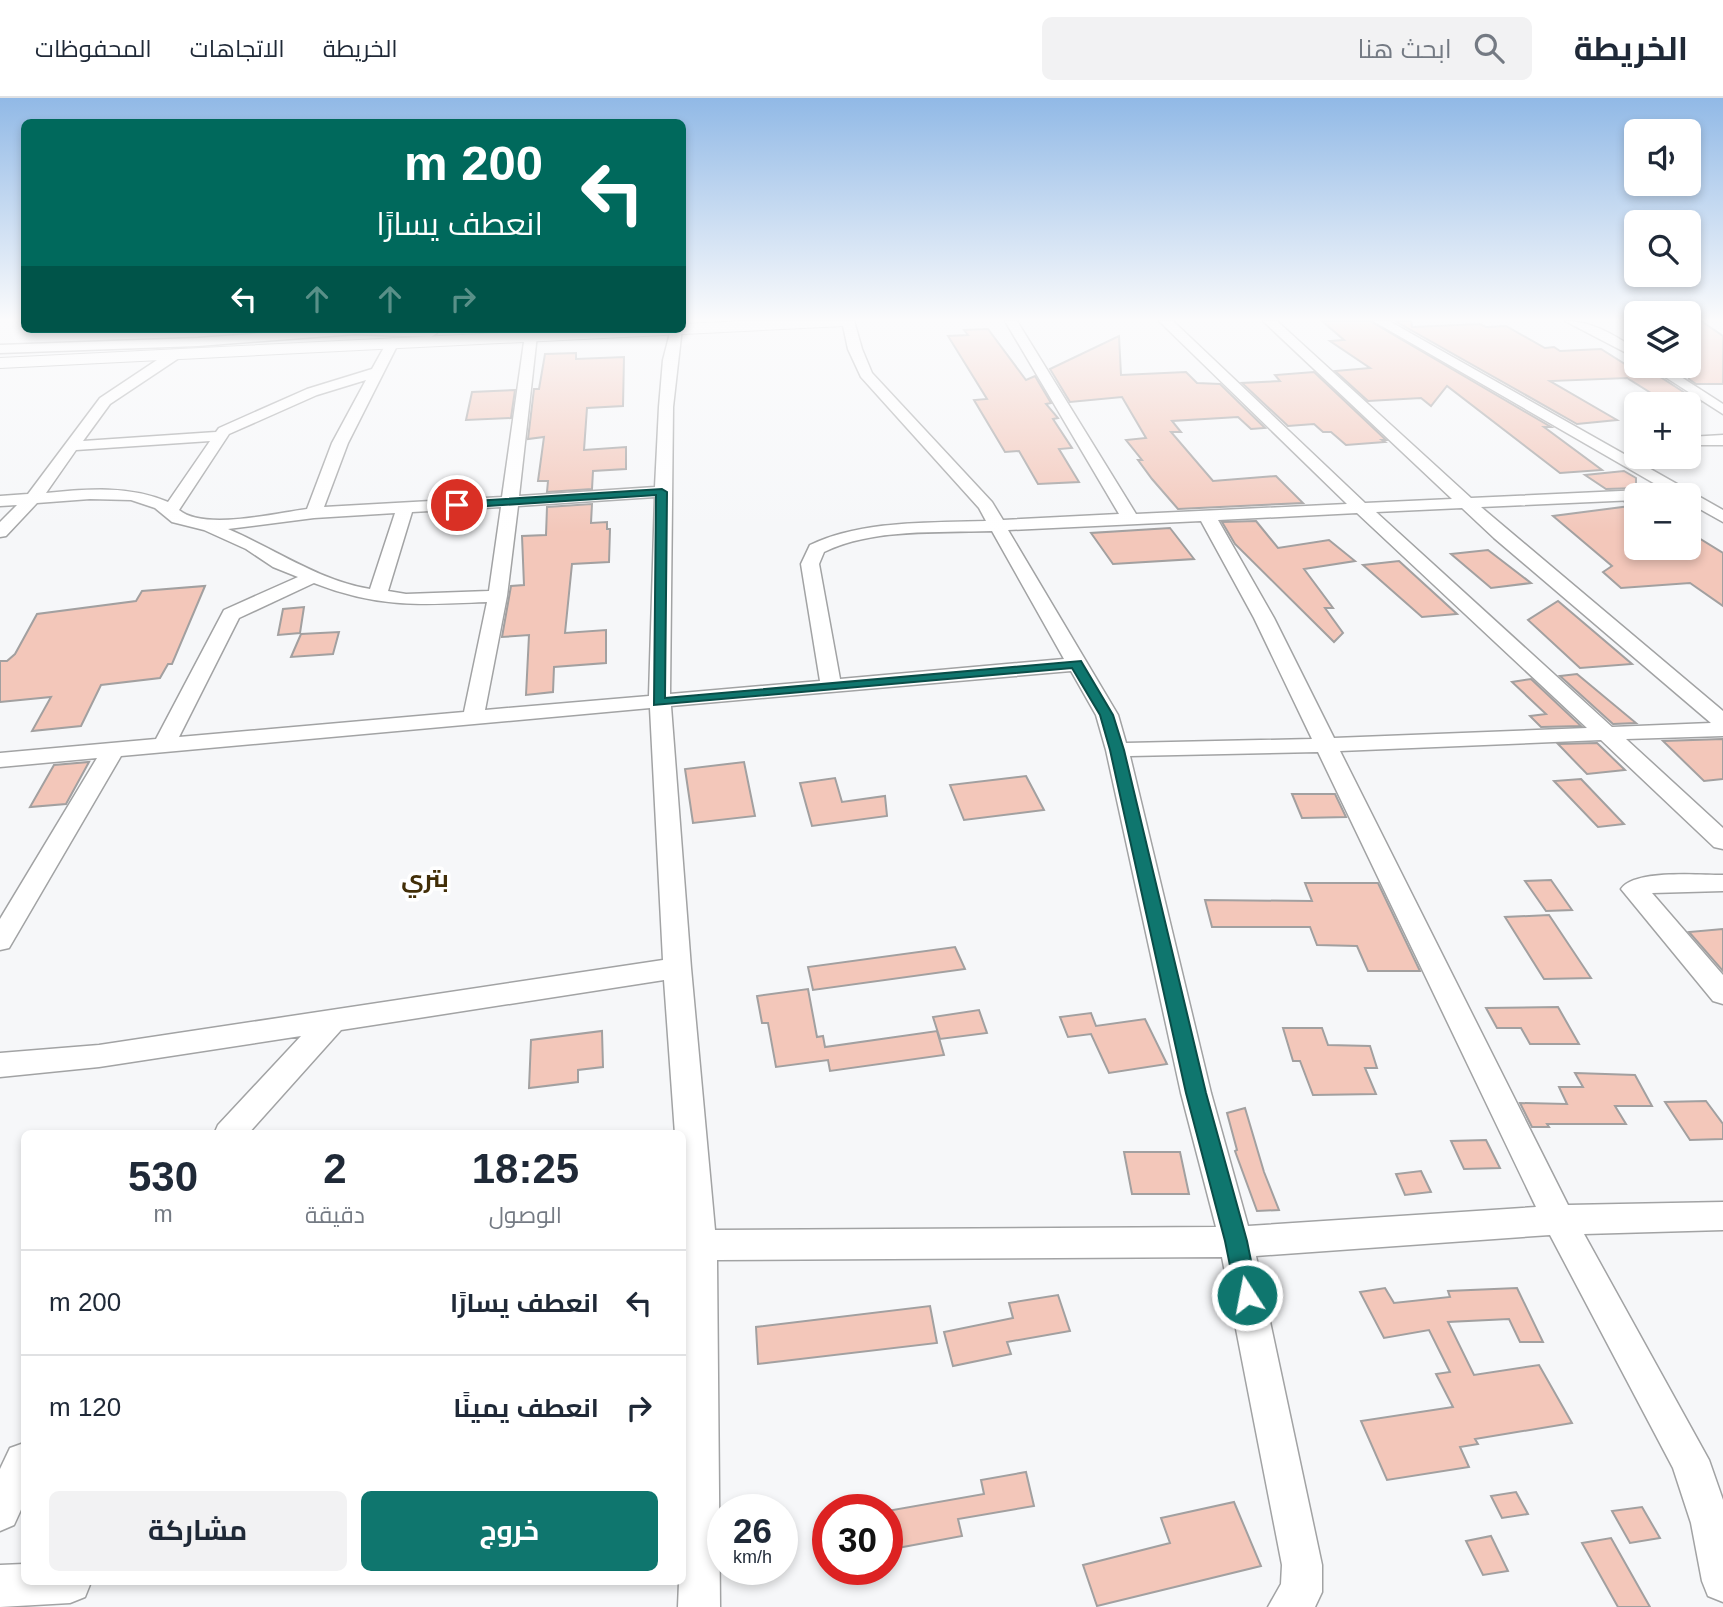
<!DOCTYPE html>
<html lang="ar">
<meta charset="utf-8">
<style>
:root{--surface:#fff;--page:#f2f2f3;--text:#1f2937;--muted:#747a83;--line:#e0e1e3;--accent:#0f766e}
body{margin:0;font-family:Arial,Cairo,sans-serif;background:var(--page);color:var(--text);direction:rtl;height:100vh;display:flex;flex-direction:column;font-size:26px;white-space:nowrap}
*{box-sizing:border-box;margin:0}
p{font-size:23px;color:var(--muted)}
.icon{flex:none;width:38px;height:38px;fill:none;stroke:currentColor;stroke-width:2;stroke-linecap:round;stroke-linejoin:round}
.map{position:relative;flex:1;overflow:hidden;direction:ltr}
.drawer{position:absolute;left:21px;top:1032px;width:665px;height:455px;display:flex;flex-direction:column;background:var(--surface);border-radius:10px;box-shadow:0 4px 10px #0003;direction:rtl}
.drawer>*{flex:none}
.hud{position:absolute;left:21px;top:21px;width:665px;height:214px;border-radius:10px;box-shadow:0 4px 10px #0003;direction:rtl;background:#00695c;color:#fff;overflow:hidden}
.controls{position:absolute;left:1624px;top:21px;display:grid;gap:14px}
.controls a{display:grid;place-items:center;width:77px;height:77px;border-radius:10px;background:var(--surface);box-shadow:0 4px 10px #0003;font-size:35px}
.speed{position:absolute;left:707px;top:1396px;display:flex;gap:14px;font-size:35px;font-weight:700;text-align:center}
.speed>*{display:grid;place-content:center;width:91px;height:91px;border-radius:50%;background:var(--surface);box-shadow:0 4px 10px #0003;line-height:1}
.speed small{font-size:18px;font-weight:400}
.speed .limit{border:10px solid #d22;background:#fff;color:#111}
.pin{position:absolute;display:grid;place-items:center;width:60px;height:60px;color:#fff;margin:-30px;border:4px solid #fff;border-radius:50%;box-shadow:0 2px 7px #0007}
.me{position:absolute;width:77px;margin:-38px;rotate:349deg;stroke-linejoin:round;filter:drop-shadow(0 0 5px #0008)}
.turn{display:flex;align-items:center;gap:24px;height:147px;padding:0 28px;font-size:32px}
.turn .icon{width:91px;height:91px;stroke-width:2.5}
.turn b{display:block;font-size:49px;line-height:60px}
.lanes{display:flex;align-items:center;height:66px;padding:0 28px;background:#0003;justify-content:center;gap:35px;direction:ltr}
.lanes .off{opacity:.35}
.eta{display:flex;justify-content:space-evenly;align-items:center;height:119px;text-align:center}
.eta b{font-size:42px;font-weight:700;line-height:49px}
.button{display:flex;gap:14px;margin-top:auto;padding:14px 28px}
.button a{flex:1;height:80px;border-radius:10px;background:var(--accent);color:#fff;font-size:28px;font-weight:700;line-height:80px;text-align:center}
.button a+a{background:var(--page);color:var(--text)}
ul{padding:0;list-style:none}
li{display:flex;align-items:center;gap:21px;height:105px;padding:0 28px;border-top:2px solid var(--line)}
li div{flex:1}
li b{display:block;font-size:26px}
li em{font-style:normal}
header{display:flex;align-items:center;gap:42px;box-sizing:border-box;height:98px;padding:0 35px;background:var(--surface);border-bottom:2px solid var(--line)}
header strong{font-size:33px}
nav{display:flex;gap:38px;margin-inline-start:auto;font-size:24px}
.search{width:490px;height:63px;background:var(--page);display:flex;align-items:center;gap:18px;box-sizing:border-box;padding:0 24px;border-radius:10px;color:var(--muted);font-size:26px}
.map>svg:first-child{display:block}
.building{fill:#f3c7ba;stroke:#a2a0a0;stroke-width:2}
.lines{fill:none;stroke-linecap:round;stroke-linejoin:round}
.minor-casing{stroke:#a2a3a4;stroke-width:3}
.tertiary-casing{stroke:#a2a3a4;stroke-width:2}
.minor{fill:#fff;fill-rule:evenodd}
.tertiary{fill:#fff;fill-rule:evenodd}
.route{fill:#0f766e;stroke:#0a4d48;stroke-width:2}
.labels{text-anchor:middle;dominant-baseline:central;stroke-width:7;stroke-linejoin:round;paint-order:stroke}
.quarter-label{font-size:24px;font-weight:bold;fill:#422e07;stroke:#fff}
</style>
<header>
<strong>الخريطة</strong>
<div class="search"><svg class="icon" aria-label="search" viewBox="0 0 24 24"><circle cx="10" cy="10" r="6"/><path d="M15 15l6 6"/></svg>ابحث هنا</div>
<nav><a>الخريطة</a><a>الاتجاهات</a><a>المحفوظات</a></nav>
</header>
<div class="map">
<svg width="1723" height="1509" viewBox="0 0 1723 1509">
<rect width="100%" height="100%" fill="#f6f7f9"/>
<g class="building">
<polygon points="1322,223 1370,223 1551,329 1544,329 1602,372 1560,375 1447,288 1431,308 1421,300 1368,303 1335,273 1370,270 1330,243 1344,242"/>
<polygon points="1395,223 1411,223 1412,229 1480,226 1486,229 1506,228 1545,250 1554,249 1560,253 1601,251 1636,273 1651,273 1699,304 1667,305 1627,280 1550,283 1617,322 1577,326"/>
<polygon points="1689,223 1701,223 1723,238 1723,286 1696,286 1689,281"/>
<polygon points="988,231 1026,282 1035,278 1051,305 1046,306 1058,320 1053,321 1072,350 1059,351 1079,384 1038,386 1019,353 1005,354 974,302 987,301 948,238 968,237 964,232"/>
<polygon points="1119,238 1121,277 1186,274 1197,285 1220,286 1265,330 1251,331 1238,319 1172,323 1181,334 1171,334 1213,383 1276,378 1303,405 1178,411 1152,381 1138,362 1142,362 1126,342 1146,340 1122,299 1070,304 1050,271"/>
<polygon points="576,255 576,261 624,259 623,308 587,310 584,352 626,349 626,371 593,373 592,391 547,394 548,383 538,383 544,339 528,341 534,291 539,291 545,256"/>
<polygon points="1314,274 1386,342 1382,342 1385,344 1346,347 1331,334 1323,334 1314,326 1288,328 1242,285 1280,283 1275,277"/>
<polygon points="515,292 511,320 466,322 472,294"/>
<polygon points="1624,373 1636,380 1636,390 1606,391 1585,377"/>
<polygon points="1626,405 1636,405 1636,450 1689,450 1689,434 1723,455 1723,508 1690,485 1621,490 1603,474 1612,468 1553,418 1630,408"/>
<polygon points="592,406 591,425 607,424 607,431 610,431 609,464 572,466 565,535 606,532 606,565 554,569 553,594 526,597 529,537 502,539 511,488 524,487 522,438 546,437 547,409"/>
<polygon points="1256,423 1278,450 1329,442 1355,463 1304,471 1333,510 1325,510 1343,535 1334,544 1235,446 1222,424"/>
<polygon points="1170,430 1194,461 1113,466 1091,435"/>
<polygon points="1488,452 1531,485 1491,490 1451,456"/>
<polygon points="1399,463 1457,516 1422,519 1363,467"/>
<polygon points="205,488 172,566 168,566 160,580 101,587 81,628 32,633 51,599 0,604 0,563 7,563 15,556 37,516 136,503 142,493"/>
<polygon points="1558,503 1632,566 1580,570 1528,522"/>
<polygon points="304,509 300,535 278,537 283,511"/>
<polygon points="339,534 333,556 291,559 301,536"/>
<polygon points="1577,576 1636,625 1613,626 1560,578"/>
<polygon points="1531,581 1581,628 1541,629 1530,618 1546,616 1512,584"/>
<polygon points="1723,641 1723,681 1704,683 1663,643"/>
<polygon points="1597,645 1625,672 1587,676 1558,646"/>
<polygon points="89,664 66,706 30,709 54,667"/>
<polygon points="744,664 755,718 693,725 685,671"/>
<polygon points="1026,678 1044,712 964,722 950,687"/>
<polygon points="835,680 842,704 885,698 887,718 812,728 800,685"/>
<polygon points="1581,681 1624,726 1598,729 1554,683"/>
<polygon points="1292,696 1335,696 1346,719 1302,720"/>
<polygon points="1551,782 1572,812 1546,813 1525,783"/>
<polygon points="1305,785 1378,785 1420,873 1368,873 1357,848 1317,847 1310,829 1212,829 1205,802 1312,803"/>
<polygon points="1549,817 1591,880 1544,881 1505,819"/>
<polygon points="1723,831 1723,873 1689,834"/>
<polygon points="955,849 965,871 813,892 808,869"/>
<polygon points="808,891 817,939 823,938 825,949 937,933 944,957 830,973 828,962 776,969 768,925 762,925 757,898"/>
<polygon points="1558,909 1579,946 1530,946 1521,930 1497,930 1486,910"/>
<polygon points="979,912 987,935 940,941 933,919"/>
<polygon points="1091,915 1096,928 1145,921 1167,966 1109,975 1091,936 1068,939 1060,919"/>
<polygon points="1283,930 1322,930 1328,947 1370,948 1377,970 1365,970 1376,996 1313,997 1300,963 1293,963"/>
<polygon points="602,933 603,969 578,972 578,984 529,990 531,942"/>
<polygon points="1575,975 1635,977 1652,1008 1615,1008 1626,1026 1547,1026 1549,1029 1532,1029 1520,1005 1567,1006 1559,989 1583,989"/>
<polygon points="1706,1003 1723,1026 1723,1041 1690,1042 1665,1004"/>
<polygon points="1245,1010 1264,1074 1279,1112 1257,1113 1235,1053 1237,1052 1227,1015"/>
<polygon points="1486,1042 1500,1070 1464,1071 1451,1043"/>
<polygon points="1124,1054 1180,1054 1189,1096 1132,1096"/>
<polygon points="1421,1073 1431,1094 1405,1097 1396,1076"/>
<polygon points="1385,1190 1394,1205 1450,1199 1448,1193 1517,1190 1543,1244 1520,1244 1509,1221 1448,1224 1474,1277 1539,1267 1572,1325 1475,1341 1478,1346 1460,1349 1469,1369 1387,1382 1361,1323 1453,1309 1436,1276 1450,1274 1429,1232 1384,1240 1360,1194"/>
<polygon points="1058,1197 1070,1233 1007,1244 1011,1256 953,1268 944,1234 1013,1220 1009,1205"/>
<polygon points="930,1208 937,1245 758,1266 756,1229"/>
<polygon points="1026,1374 1034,1408 958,1421 962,1438 887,1452 887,1413 984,1396 981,1382"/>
<polygon points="1516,1394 1528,1416 1502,1420 1491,1398"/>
<polygon points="1234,1404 1261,1468 1097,1508 1083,1467 1170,1445 1161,1420"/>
<polygon points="1642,1409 1660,1440 1630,1445 1612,1413"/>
<polygon points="1491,1438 1508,1473 1483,1477 1466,1443"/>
<polygon points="1611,1440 1650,1509 1618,1509 1582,1445"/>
</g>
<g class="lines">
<defs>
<g id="minor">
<path d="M842,223H854L862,251L872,275L992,404L1003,422L1119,416L1005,223H1017L1136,416L1347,406L1159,223H1173L1365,405L1452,401L1263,223H1277L1471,400L1664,391L1373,223H1389L1723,412V424L1689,405V397H1636V402L1481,409L1723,613V638L1626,641L1723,730V751L1714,749L1601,642L1340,653L1568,1107L1723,1104V1132L1584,1136L1709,1362L1723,1402V1504L1708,1498L1702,1483L1691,1425L1673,1370L1550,1137L1256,1158L1322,1467V1494L1315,1509H1268L1281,1486L1282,1467L1222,1159L717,1162L720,1509H678L679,1484H682V1036H675L664,882L341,932L248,1036H214L218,1027L301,938L99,969L0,979V955L99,947L663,862L650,610L121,658L9,850L0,852V821L97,660L0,669V655L156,641L224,512L298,479L273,469L246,451L204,432L172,424L155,410L131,402L90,401L37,405L6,438L0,439V424L17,407L0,408V398L28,396L100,300L172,252H182V258L110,306L83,343L216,334L219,330L307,291L372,271L387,244L393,240L399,244L348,345L324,409L502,399L525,237L531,233L537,237L519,398L655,389L659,309L663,262L671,231L682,230L673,309L670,596L820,583L801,466L810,447C863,422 928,425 986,423L979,410L861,279L848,251ZM366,282L332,345L307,411C276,415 204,433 179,412L229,336L317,297ZM210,343L168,404C129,387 87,391 46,395L76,352ZM655,399L649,598L485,612L507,498L518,408ZM501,409L489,493L406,496L388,493L412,414ZM1462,410L1494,440L1711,625L1612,629L1376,414ZM395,415L370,491C318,482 275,451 228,431L314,420ZM1357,415L1587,630L1334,640L1274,520L1218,422ZM1201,423L1254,520L1312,641L1126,645L1118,617L1008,432ZM992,433L1064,561L840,581L819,466L824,454C873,430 938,435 992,433ZM314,485C378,510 420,507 487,504L464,614L179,639L239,520ZM1071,573L1096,617L1106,652L1181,995L1216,1129L715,1132L691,870L671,608ZM1318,654L1536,1109L1248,1128L1211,995L1130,658Z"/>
<path d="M1565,223C1592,223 1614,237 1636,251V260Z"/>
<polygon points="318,231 426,231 437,235 431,239 355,236 198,248 0,255 0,247 198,240"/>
<polygon points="1648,268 1664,268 1723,306 1723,316"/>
<polygon points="1723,337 1723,347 1689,347 1689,339"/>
<path d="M1723,777V793L1652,795L1723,877V906L1713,903L1621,791C1634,771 1699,777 1723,777Z"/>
<polygon points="24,1345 24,1405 14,1427 0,1433 0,1371 10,1350"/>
<polygon points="24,1466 24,1484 91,1484 85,1499 70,1505 0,1509 0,1467"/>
</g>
<polygon id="tertiary" points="745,223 851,223 844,228 0,270 0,260 580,231 682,231 682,226"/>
</defs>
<use href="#minor" class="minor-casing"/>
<use href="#tertiary" class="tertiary-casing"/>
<use href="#minor" class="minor"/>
<use href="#tertiary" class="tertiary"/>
</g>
<linearGradient id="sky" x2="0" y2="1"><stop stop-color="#91b9e6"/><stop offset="0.51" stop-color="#fbfbfc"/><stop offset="1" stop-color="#fbfbfc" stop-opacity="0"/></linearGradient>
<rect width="1723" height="435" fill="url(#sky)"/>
<polygon class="route" points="662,391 667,394 665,600 1081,563 1113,617 1124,652 1206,995 1247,1143 1258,1197 1255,1205 1247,1208 1239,1205 1236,1197 1225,1143 1186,995 1110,652 1100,617 1072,570 654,607 656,397 457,410 452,407 457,404"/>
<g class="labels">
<g class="quarter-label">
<text x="425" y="780">بتري</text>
</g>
</g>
</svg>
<div class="controls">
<a><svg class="icon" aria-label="sound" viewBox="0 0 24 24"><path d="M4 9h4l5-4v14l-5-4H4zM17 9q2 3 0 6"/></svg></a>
<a><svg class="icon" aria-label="search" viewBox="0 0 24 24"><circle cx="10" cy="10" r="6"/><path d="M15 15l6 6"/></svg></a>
<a><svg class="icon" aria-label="layers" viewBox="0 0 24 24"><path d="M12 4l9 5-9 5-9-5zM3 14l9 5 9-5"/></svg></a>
<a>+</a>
<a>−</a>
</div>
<div class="speed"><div>26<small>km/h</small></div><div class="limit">30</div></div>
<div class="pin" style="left:457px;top:407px;background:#d93025"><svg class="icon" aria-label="arrive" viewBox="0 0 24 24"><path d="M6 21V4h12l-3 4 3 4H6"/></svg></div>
<svg class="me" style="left:1247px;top:1197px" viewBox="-20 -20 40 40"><circle r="17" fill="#0f766e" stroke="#fff" stroke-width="3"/><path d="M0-11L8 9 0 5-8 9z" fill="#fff"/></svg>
<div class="hud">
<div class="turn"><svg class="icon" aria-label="left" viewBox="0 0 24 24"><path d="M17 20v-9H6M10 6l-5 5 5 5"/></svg><div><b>200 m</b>انعطف يسارًا</div></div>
<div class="lanes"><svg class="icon" aria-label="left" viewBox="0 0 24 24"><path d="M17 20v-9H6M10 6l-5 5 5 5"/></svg><svg class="icon off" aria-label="ahead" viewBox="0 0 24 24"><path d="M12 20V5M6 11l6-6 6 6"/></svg><svg class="icon off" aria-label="ahead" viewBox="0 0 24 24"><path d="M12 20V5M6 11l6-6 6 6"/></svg><svg class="icon off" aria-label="right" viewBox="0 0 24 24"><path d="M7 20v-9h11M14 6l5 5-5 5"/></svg></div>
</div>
<section class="drawer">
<div class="eta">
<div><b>18:25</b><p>الوصول</p></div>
<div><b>2</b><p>دقيقة</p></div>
<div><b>530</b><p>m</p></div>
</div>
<ul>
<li><svg class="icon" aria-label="left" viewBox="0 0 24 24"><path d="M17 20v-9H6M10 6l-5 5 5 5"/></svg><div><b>انعطف يسارًا</b></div><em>200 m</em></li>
<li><svg class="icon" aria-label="right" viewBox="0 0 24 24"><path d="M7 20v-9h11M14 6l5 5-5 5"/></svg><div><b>انعطف يمينًا</b></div><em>120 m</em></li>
</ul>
<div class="button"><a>خروج</a><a>مشاركة</a></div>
</section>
</div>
